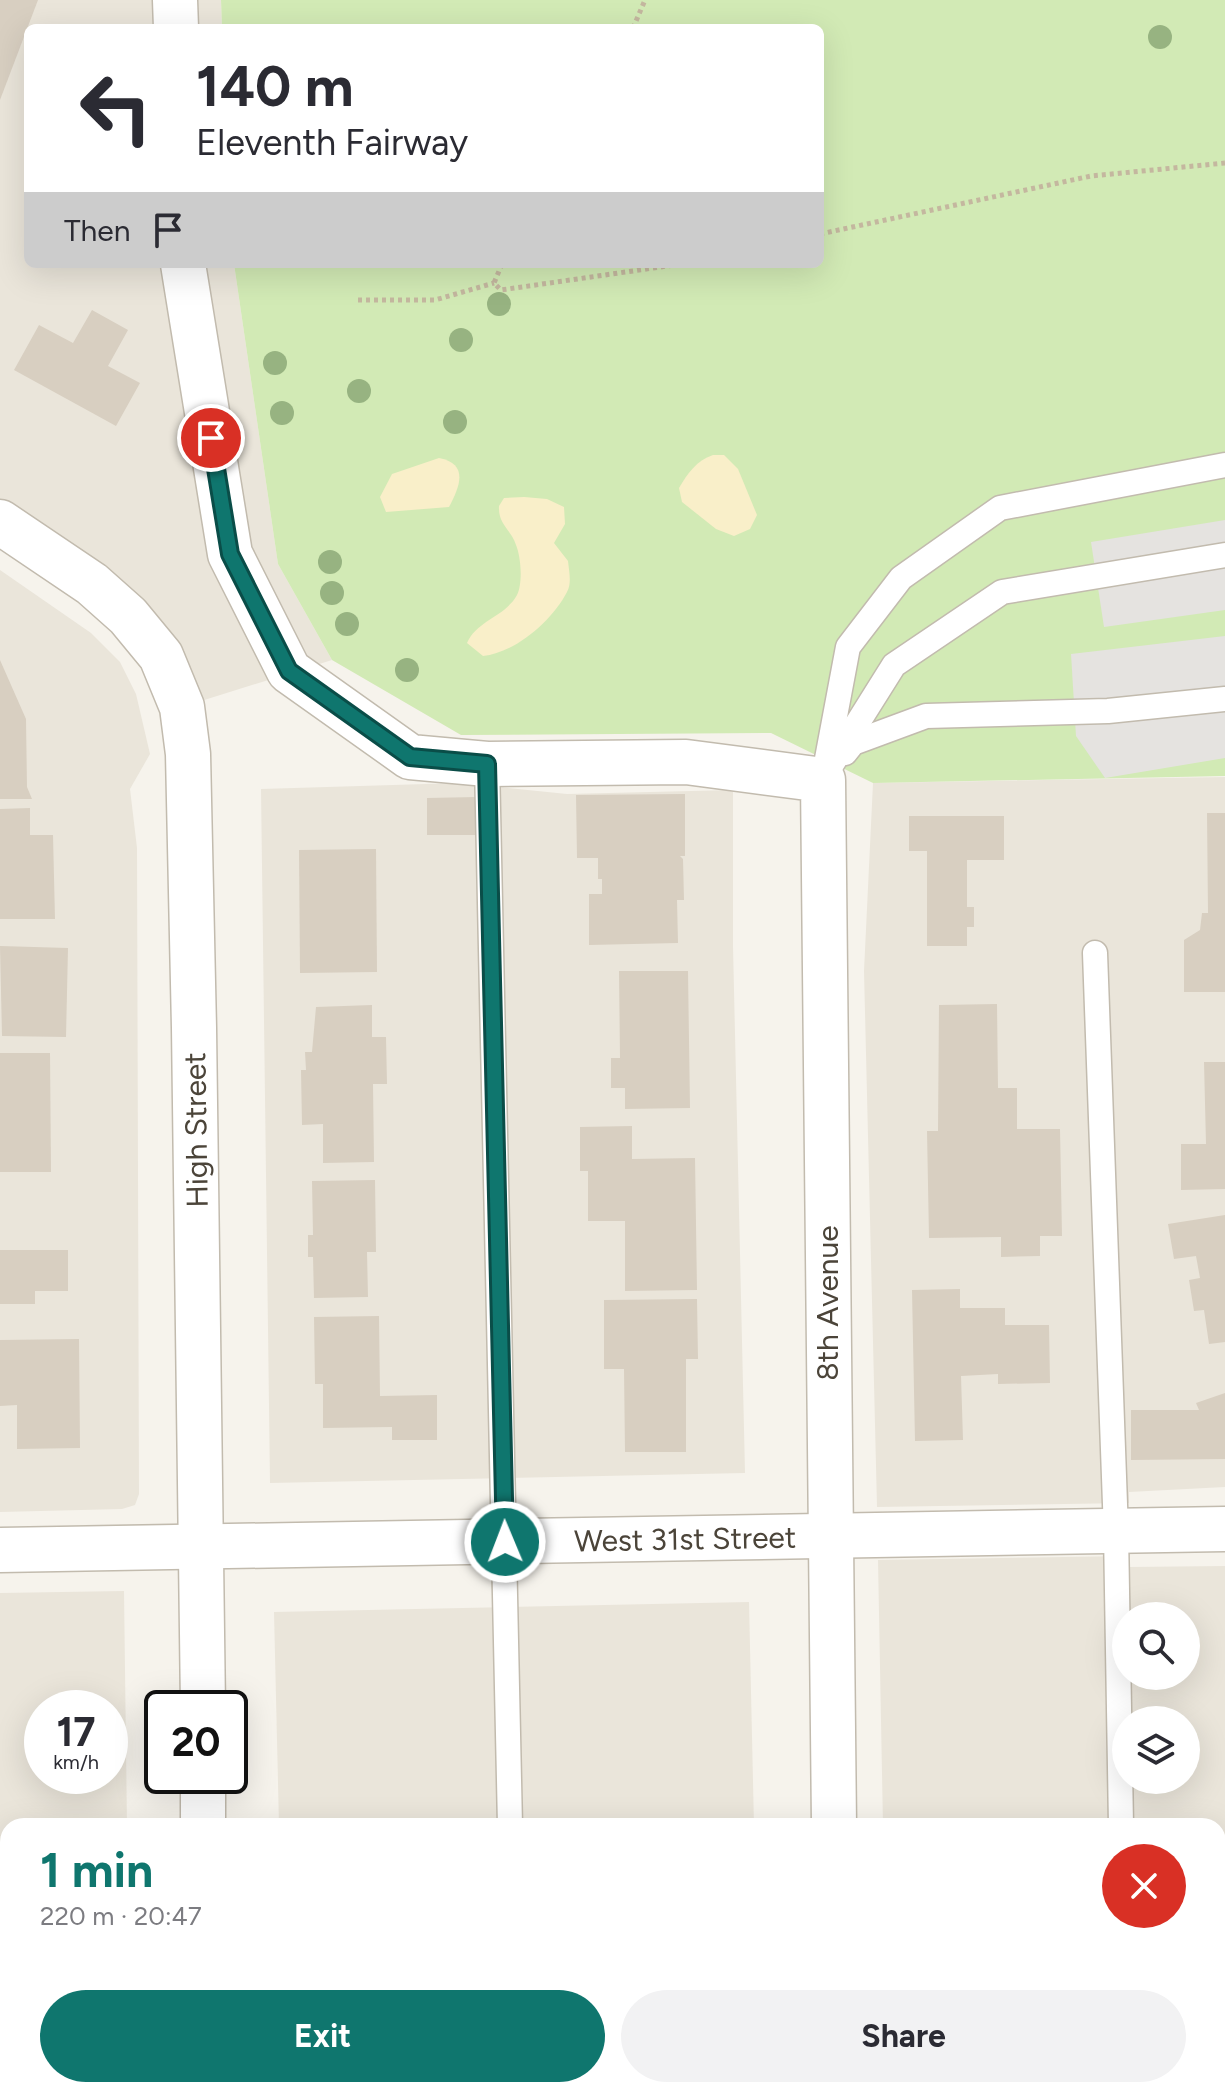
<!DOCTYPE html>
<meta charset="utf-8">
<style>
:root{--surface:#fff;--page:#f2f2f3;--text:#2b2b33;--muted:#7c7c81;--accent:#0f766e}
body{margin:0;font-family:Figtree,sans-serif;background:var(--page);color:var(--text);height:100vh;display:flex;flex-direction:column;font-size:30px;white-space:nowrap}
*{box-sizing:border-box;margin:0}
p{font-size:26px;color:var(--muted)}
.icon{flex:none;width:44px;height:44px;fill:none;stroke:currentColor;stroke-width:2;stroke-linecap:round;stroke-linejoin:round}
.map{position:relative;flex:1;overflow:hidden}
.sheet{position:absolute;left:0px;top:1818px;width:1226px;height:280px;display:flex;flex-direction:column;background:var(--surface);border-radius:24px 24px 0 0;box-shadow:0 8px 32px #0002}
.sheet>*{flex:none}
.banner{position:absolute;left:24px;top:24px;width:800px;height:244px;border-radius:12px;box-shadow:0 8px 32px #0002;background:#fff;color:var(--text);overflow:hidden}
.buttons{position:absolute;left:1112px;top:1602px;display:grid;gap:16px}
.buttons a{display:grid;place-items:center;width:88px;height:88px;border-radius:50%;background:var(--surface);box-shadow:0 8px 32px #0002;font-size:40px}
.speed{position:absolute;left:24px;top:1690px;display:flex;gap:16px;font-size:40px;font-weight:700;text-align:center}
.speed>*{display:grid;place-content:center;width:104px;height:104px;border-radius:50%;background:var(--surface);box-shadow:0 8px 32px #0002;line-height:1}
.speed small{font-size:20px;font-weight:400}
.speed .limit{border:4px solid #111;border-radius:12px;background:#fff;color:#111}
.pin{position:absolute;display:grid;place-items:center;width:68px;height:68px;color:#fff;margin:-34px;border:4px solid #fff;border-radius:50%;box-shadow:0 2px 8px #0007}
.me{position:absolute;width:88px;margin:-44px;rotate:359deg;stroke-linejoin:round;filter:drop-shadow(0 0 6px #0008)}
.turn{display:flex;align-items:center;gap:28px;height:168px;padding:0 40px;font-size:36px}
.turn .icon{width:104px;height:104px;stroke-width:2.5}
.turn b{display:block;font-size:56px;line-height:68px}
.then{display:flex;align-items:center;height:76px;padding:0 40px;background:#0003;gap:16px;font-size:30px}
.round{display:grid;place-items:center;flex:none;width:84px;height:84px;border-radius:42px;background:var(--page)}
.head{display:flex;align-items:center;justify-content:space-between;height:136px;padding:0 40px}
h1{font-size:48px;font-weight:700;line-height:60px;color:var(--accent)}
.cta{display:flex;gap:16px;margin-top:auto;padding:16px 40px}
.cta a{flex:1;height:92px;border-radius:48px;background:var(--accent);color:#fff;font-size:32px;font-weight:700;line-height:92px;text-align:center}
.cta a+a{background:var(--page);color:var(--text)}
.map>svg:first-child{display:block}
.residential{fill:#eae5da;fill-rule:evenodd}
.green{fill:#d2eab5}
.sand{fill:#f9efc9}
.parking{fill:#e5e3e0}
.building{fill:#d8cfc1}
.lines{fill:none;stroke-linecap:round;stroke-linejoin:round}
.service-casing{stroke:#c2bbae;stroke-width:27}
.minor-casing{stroke:#c2bbae;stroke-width:47}
.tertiary-casing{stroke:#c2bbae;stroke-width:47}
.path{stroke:#c4b79f;stroke-width:5;stroke-dasharray:4 4;stroke-linecap:butt}
.service{stroke:#fff;stroke-width:24}
.minor{stroke:#fff;stroke-width:44}
.tertiary{stroke:#fff;stroke-width:44}
.tree{fill:#97b381}
.route-casing{stroke:#0a4d48;stroke-width:20}
.route{stroke:#0f766e;stroke-width:14}
.labels{text-anchor:middle;dominant-baseline:central;stroke-width:8;stroke-linejoin:round;paint-order:stroke}
.street-label{font-size:30px;fill:#4b4439;stroke:#fff}
</style>
<div class="map">
<svg width="1225" height="2098" viewBox="0 0 1225 2098">
<rect width="100%" height="100%" fill="#f6f3ec"/>
<g class="residential">
<polygon points="0,0 221,0 222,28 28,28 28,264 234,264 278,564 332,660 182,707 161,656 0,522"/>
<polygon points="0,570 91,633 120,662 136,694 150,754 130,789 137,848 139,1494 135,1505 122,1509 0,1512"/>
<polygon points="1225,777 1225,1487 1129,1492 1129,1503 877,1507 864,971 873,783"/>
<polygon points="459,783 567,794 733,790 733,946 745,1473 270,1483 261,789"/>
<path d="M1129,1556V1567L1225,1566V2098H889V2090H1218V1826H883L878,1560ZM1126,1616H1186V1676H1126ZM1126,1720H1186V1780H1126Z"/>
<path d="M124,1591L127,1826H8V2090H131V2098H0V1593ZM110,1708V1776H42V1708Z"/>
<polygon points="749,1602 754,1826 279,1826 274,1612"/>
<polygon points="284,2090 759,2090 760,2098 285,2098"/>
</g>
<polygon class="green" points="221,0 1225,0 1225,776 873,783 771,733 461,735 332,660 278,564 234,264 820,264 820,28 222,28"/>
<g class="sand">
<path d="M713,455H724L738,469L757,515L750,529L734,536L716,529L682,502L679,488C688,473 696,461 713,455Z"/>
<path d="M439,458C469,464 460,486 449,507L386,512L380,497L392,474Z"/>
<path d="M524,497L547,499L564,507L565,524L554,543L568,561C569,571 572,583 567,592C552,621 515,653 483,656L467,643C477,620 505,617 517,595C523,583 521,557 516,545C511,529 498,525 499,506L504,498Z"/>
</g>
<g class="parking">
<polygon points="1225,520 1225,610 1104,627 1091,542"/>
<polygon points="1225,636 1225,758 1105,778 1076,736 1071,654"/>
</g>
<g class="building">
<polygon points="0,0 38,0 0,100"/>
<polygon points="92,310 128,330 108,366 140,383 116,426 14,370 39,325 73,343"/>
<polygon points="0,660 26,719 27,787 32,799 0,799"/>
<polygon points="685,794 685,856 680,856 683,859 684,900 677,900 678,943 589,945 589,894 602,894 602,879 598,879 598,858 577,858 576,795"/>
<polygon points="477,797 477,835 427,835 427,798"/>
<polygon points="30,808 30,835 53,835 55,919 0,919 0,809"/>
<polygon points="1207,813 1225,813 1225,992 1184,992 1184,940 1200,930 1202,913 1208,913"/>
<polygon points="909,816 1004,816 1004,860 967,860 967,907 974,907 974,927 967,927 967,946 927,946 927,851 909,851"/>
<polygon points="376,849 377,972 300,973 299,850"/>
<polygon points="0,946 68,948 66,1037 2,1036"/>
<polygon points="619,971 688,971 690,1108 625,1109 625,1088 611,1088 611,1058 620,1058"/>
<polygon points="997,1004 998,1088 1017,1088 1017,1129 1060,1129 1062,1236 1040,1236 1040,1256 1001,1257 1001,1237 929,1238 927,1131 938,1131 939,1005"/>
<polygon points="372,1005 372,1037 386,1037 387,1084 373,1084 374,1162 323,1163 323,1124 302,1125 301,1070 306,1070 305,1052 312,1052 316,1007"/>
<polygon points="0,1053 50,1053 51,1172 0,1172"/>
<polygon points="1204,1062 1225,1062 1225,1189 1181,1190 1181,1144 1206,1144"/>
<polygon points="632,1126 632,1159 695,1158 697,1290 625,1291 625,1221 588,1221 588,1171 580,1171 580,1127"/>
<polygon points="375,1180 376,1252 367,1252 368,1297 314,1298 313,1257 308,1257 308,1235 313,1235 312,1181"/>
<polygon points="1225,1215 1225,1342 1209,1344 1204,1310 1194,1311 1189,1280 1200,1278 1196,1256 1174,1259 1168,1224"/>
<polygon points="0,1250 68,1250 68,1291 35,1291 35,1304 0,1304"/>
<polygon points="960,1289 960,1308 1005,1308 1005,1325 1049,1325 1050,1383 998,1384 998,1374 961,1376 963,1440 915,1441 912,1290"/>
<polygon points="697,1299 698,1359 686,1359 686,1452 625,1452 624,1369 604,1369 604,1300"/>
<polygon points="379,1316 380,1396 437,1395 437,1440 392,1440 392,1427 323,1428 323,1384 315,1384 314,1317"/>
<polygon points="79,1339 80,1448 17,1449 17,1405 0,1406 0,1340"/>
<polygon points="1225,1393 1225,1459 1131,1460 1131,1410 1199,1410 1196,1403"/>
</g>
<g class="lines">
<defs>
<g id="service">
<polyline points="845,753 853,743 926,716 1108,711 1225,699"/>
<polyline points="487,764 510,1826"/>
<polyline points="830,767 894,665 1002,592 1225,555"/>
<polyline points="823,780 848,647 901,578 1000,508 1225,465"/>
<polyline points="1095,953 1116,1532 1121,1826"/>
<polyline points="515,2090 515,2098"/>
<polyline points="1126,2090 1126,2098"/>
</g>
<g id="minor">
<polyline points="175,0 176,28"/>
<polyline points="183,264 230,554 289,671 410,757 487,764 686,762 823,780 834,1826"/>
<polyline points="0,1550 1225,1529"/>
<polyline points="839,2090 839,2098"/>
</g>
<g id="tertiary">
<polyline points="0,522 92,584 128,616 161,656 182,707 188,754 194,1028 203,1708"/>
<polyline points="203,1776 203,1826"/>
<polyline points="203,2090 203,2098"/>
</g>
</defs>
<use href="#service" class="service-casing"/>
<use href="#minor" class="minor-casing"/>
<use href="#tertiary" class="tertiary-casing"/>
<g class="path">
<polyline points="633,28 645,0"/>
<polyline points="820,234 1091,176 1225,163"/>
<polyline points="502,264 494,283 501,290 681,264"/>
<polyline points="358,300 435,300 494,283"/>
</g>
<use href="#service" class="service"/>
<use href="#minor" class="minor"/>
<use href="#tertiary" class="tertiary"/>
</g>
<g class="tree">
<circle cx="1160" cy="37" r="12"/>
<circle cx="499" cy="304" r="12"/>
<circle cx="461" cy="340" r="12"/>
<circle cx="275" cy="363" r="12"/>
<circle cx="359" cy="391" r="12"/>
<circle cx="282" cy="413" r="12"/>
<circle cx="455" cy="422" r="12"/>
<circle cx="330" cy="562" r="12"/>
<circle cx="332" cy="593" r="12"/>
<circle cx="347" cy="624" r="12"/>
<circle cx="407" cy="670" r="12"/>
</g>
<g class="lines">
<defs>
<polyline id="route" points="211,438 230,554 289,671 410,757 487,764 505,1542"/>
</defs>
<use href="#route" class="route-casing"/>
<use href="#route" class="route"/>
</g>
<g class="labels">
<g class="street-label">
<text transform="translate(196 1130) rotate(-91)">High Street</text>
<text transform="translate(827 1303) rotate(-90)">8th Avenue</text>
<text transform="translate(685 1539) rotate(-1)">West 31st Street</text>
</g>
</g>
</svg>
<div class="buttons">
<a><svg class="icon" aria-label="search" viewBox="0 0 24 24"><circle cx="10" cy="10" r="6"/><path d="M15 15l6 6"/></svg></a>
<a><svg class="icon" aria-label="layers" viewBox="0 0 24 24"><path d="M12 4l9 5-9 5-9-5zM3 14l9 5 9-5"/></svg></a>
</div>
<div class="speed"><div>17<small>km/h</small></div><div class="limit">20</div></div>
<div class="pin" style="left:211px;top:438px;background:#d93025"><svg class="icon" aria-label="arrive" viewBox="0 0 24 24"><path d="M6 21V4h12l-3 4 3 4H6"/></svg></div>
<svg class="me" style="left:505px;top:1542px" viewBox="-20 -20 40 40"><circle r="17" fill="#0f766e" stroke="#fff" stroke-width="3"/><path d="M0-11L8 9 0 5-8 9z" fill="#fff"/></svg>
<div class="banner">
<div class="turn"><svg class="icon" aria-label="left" viewBox="0 0 24 24"><path d="M17 20v-9H6M10 6l-5 5 5 5"/></svg><div><b>140 m</b>Eleventh Fairway</div></div>
<div class="then">Then<svg class="icon" aria-label="arrive" viewBox="0 0 24 24"><path d="M6 21V4h12l-3 4 3 4H6"/></svg></div>
</div>
<section class="sheet">
<div class="head"><div><h1>1 min</h1><p>220 m · 20:47</p></div><a class="round" style="background:#d93025;color:#fff"><svg class="icon" aria-label="close" viewBox="0 0 24 24"><path d="M6 6l12 12M18 6L6 18"/></svg></a></div>
<div class="cta"><a>Exit</a><a>Share</a></div>
</section>
</div>
